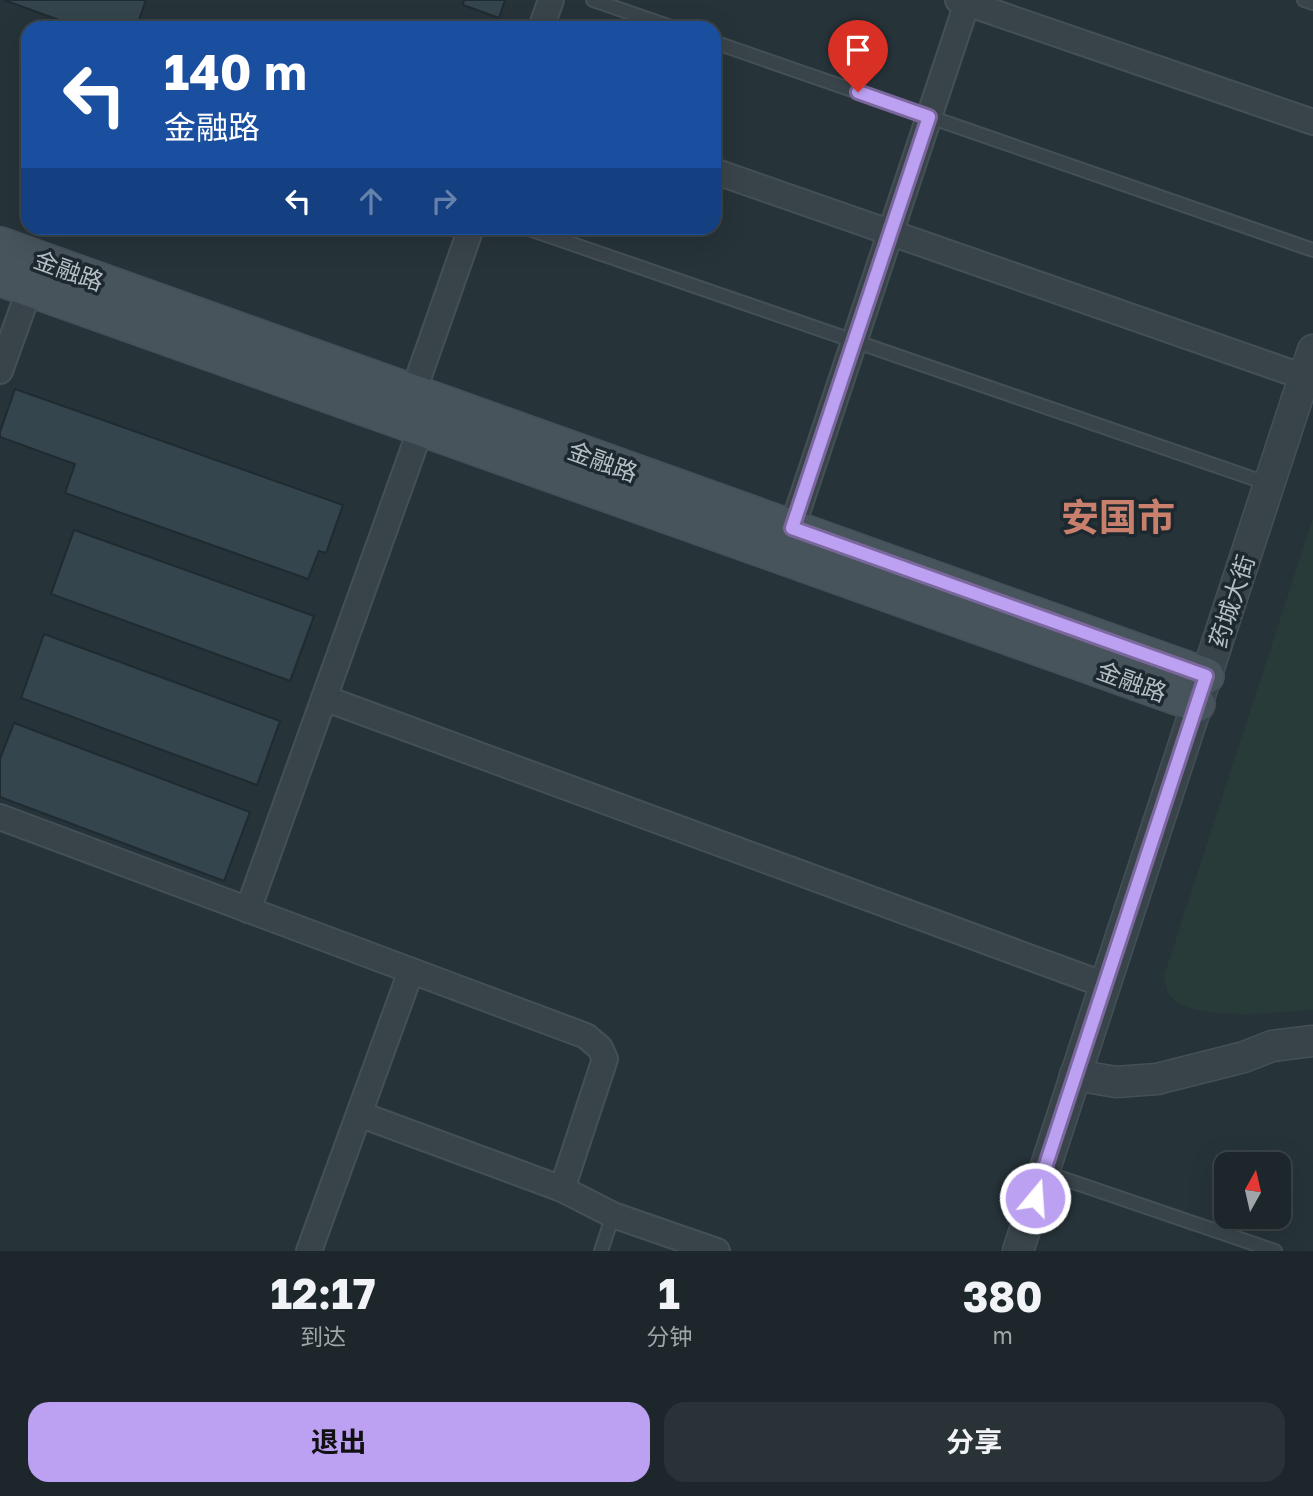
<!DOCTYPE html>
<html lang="zh">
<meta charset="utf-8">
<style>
:root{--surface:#1c262b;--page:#293237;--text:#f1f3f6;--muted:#a0a5a9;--line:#3a4347;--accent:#bca0f2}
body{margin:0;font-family:"Golos Text","Noto Sans SC",sans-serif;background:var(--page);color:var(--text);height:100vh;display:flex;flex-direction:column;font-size:26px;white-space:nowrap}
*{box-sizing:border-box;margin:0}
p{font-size:23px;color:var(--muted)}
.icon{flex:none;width:38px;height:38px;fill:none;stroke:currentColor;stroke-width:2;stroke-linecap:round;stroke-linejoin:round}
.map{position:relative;height:1251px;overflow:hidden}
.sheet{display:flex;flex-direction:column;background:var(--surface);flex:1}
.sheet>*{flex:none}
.hud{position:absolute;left:21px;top:21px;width:700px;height:214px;border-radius:21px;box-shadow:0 7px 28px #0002,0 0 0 2px var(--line);background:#1a4fa0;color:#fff;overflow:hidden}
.needle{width:46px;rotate:8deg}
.buttons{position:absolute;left:1214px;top:1152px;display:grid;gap:14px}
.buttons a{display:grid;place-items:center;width:77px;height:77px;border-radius:14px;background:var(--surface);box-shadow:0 7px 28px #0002,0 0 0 2px var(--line);font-size:35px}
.pin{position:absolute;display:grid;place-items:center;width:60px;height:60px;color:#fff;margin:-72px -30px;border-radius:50% 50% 50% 0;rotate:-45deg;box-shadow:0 0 7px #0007}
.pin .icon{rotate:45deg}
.me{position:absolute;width:77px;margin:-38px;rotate:18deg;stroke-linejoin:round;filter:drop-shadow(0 0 5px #0008)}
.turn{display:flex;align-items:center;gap:24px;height:147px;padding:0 28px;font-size:32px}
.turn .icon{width:91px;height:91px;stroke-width:2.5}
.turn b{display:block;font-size:49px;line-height:60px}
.lanes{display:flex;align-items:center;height:66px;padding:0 28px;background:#0003;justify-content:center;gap:35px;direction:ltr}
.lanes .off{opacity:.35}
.eta{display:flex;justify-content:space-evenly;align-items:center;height:119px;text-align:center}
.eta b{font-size:42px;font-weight:700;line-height:49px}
.cta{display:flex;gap:14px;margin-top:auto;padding:14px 28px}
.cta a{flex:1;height:80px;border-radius:21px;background:var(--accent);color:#111;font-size:28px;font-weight:700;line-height:80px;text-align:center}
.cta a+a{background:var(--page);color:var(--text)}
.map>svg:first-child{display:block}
.green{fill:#283b38}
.building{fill:#35454d;stroke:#202b31;stroke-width:2}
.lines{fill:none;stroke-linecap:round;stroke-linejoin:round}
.service-casing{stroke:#455056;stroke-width:16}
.minor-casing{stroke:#455056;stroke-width:28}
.tertiary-casing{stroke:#455056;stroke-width:33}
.secondary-casing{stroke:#455056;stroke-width:38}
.service{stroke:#39444a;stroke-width:12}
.minor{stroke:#39444a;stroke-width:24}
.tertiary{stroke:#39444a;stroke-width:30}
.secondary{stroke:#48545c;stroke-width:35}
.route-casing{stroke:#7a689d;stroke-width:18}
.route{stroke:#bca0f2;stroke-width:12}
.labels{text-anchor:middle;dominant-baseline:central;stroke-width:7;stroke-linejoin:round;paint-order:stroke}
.street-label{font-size:24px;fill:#b5bfc5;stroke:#1e292f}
.town-label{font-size:38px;font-weight:bold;fill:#c8806d;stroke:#1e292f}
</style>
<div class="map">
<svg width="1313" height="1251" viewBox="0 0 1313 1251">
<rect width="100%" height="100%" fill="#263339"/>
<path class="green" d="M1313,518V1010C1279,1012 1193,1023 1170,996C1166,991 1166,983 1164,976Z"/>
<g class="building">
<polygon points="4,0 146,0 136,28 81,28"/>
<polygon points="464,0 505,0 499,18 463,5"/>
<polygon points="15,389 343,505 326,553 319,551 308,579 65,493 75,464 0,437 0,432"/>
<polygon points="74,530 314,616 290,681 51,594"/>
<polygon points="44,634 280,721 257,785 21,698"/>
<polygon points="14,723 250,812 224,881 0,797 0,759"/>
</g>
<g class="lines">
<defs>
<g id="service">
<polyline points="593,0 674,28"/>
<polyline points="1304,0 1313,3"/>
<polyline points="714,42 1313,250"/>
<polyline points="529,229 1269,484"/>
<polyline points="1044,1172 1275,1251"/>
<polyline points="601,1251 613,1215"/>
</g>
<g id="minor">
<polyline points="958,0 1313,122"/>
<polyline points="541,28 551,0"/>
<polyline points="714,171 1304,377"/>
<polyline points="0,371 30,288"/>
<polyline points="413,393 471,228"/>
<polyline points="792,528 968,0"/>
<polyline points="324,698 1105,985"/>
<polyline points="0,817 586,1036 600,1048 605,1059 562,1189"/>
<polyline points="248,910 421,428"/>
<polyline points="359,1114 562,1189 613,1215 717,1251"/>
<polyline points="309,1251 411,971"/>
</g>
<g id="tertiary">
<polyline points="1075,1075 1116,1082 1157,1079 1244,1057 1272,1046 1313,1041"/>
<polyline points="1018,1251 1313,350"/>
</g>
<g id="secondary">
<polyline points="0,245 1206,676"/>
<polyline points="0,278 1197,704"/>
</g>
</defs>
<use href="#service" class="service-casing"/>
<use href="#minor" class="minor-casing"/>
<use href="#tertiary" class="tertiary-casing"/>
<use href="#secondary" class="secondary-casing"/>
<use href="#service" class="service"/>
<use href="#minor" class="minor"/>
<use href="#tertiary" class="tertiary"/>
<use href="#secondary" class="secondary"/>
</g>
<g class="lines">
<defs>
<polyline id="route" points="858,92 929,117 792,528 1206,676 1035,1198"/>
</defs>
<use href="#route" class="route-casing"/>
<use href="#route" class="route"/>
</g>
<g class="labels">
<g class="street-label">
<text transform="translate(69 270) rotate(20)">金融路</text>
<text transform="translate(603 461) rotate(20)">金融路</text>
<text transform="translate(1231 601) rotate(-72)">药城大街</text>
<text transform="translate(1132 681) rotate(20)">金融路</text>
</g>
<g class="town-label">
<text x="1118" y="516">安国市</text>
</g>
</g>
</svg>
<div class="buttons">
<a><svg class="needle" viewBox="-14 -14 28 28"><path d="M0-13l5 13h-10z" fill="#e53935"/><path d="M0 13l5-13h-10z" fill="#a0a5a9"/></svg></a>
</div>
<div class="pin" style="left:858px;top:92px;background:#d93025"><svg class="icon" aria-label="arrive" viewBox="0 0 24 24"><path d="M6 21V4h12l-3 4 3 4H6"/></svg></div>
<svg class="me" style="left:1035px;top:1198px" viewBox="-20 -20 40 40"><circle r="17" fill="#bca0f2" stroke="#fff" stroke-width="3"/><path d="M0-11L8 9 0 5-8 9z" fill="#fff"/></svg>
<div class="hud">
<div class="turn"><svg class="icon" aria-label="left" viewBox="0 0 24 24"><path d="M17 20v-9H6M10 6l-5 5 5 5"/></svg><div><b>140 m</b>金融路</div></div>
<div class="lanes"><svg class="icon" aria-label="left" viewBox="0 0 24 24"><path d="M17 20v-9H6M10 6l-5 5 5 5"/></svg><svg class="icon off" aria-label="ahead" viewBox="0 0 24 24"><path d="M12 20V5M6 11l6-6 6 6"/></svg><svg class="icon off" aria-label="right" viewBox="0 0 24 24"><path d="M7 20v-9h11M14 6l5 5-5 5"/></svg></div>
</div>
</div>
<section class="sheet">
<div class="eta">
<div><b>12:17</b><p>到达</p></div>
<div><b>1</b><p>分钟</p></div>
<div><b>380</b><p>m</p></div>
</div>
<div class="cta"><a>退出</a><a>分享</a></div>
</section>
